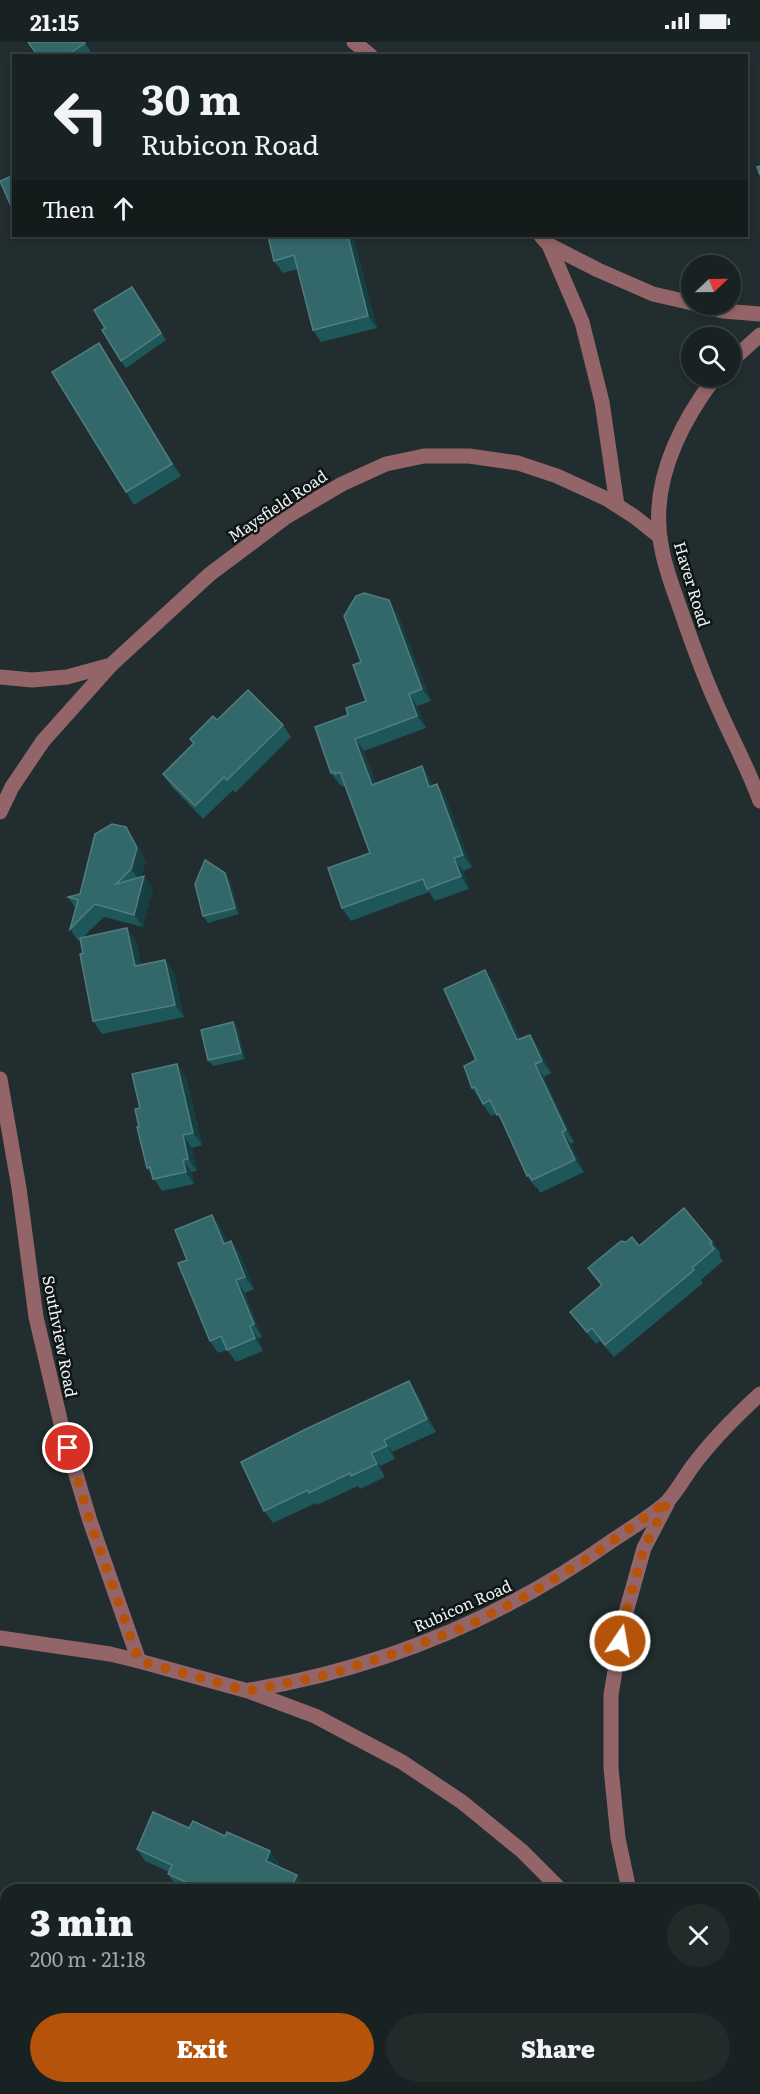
<!DOCTYPE html>
<meta charset="utf-8">
<style>
:root{--surface:#192222;--page:#222a2a;--text:#f1f3f6;--muted:#9fa4a5;--line:#373f40;--accent:#b45309}
body{margin:0;font-family:Literata,serif;background:var(--page);color:var(--text);height:100vh;display:flex;flex-direction:column;font-size:22px;white-space:nowrap}
*{box-sizing:border-box;margin:0}
p{font-size:20px;color:var(--muted)}
.icon{flex:none;width:33px;height:33px;fill:none;stroke:currentColor;stroke-width:2;stroke-linecap:round;stroke-linejoin:round}
.map{position:relative;flex:1;overflow:hidden}
.panel{position:absolute;left:0px;top:1842px;width:760px;height:210px;display:flex;flex-direction:column;background:var(--surface);border-radius:18px 18px 0 0;box-shadow:0 3px 9px #0003,0 0 0 2px var(--line)}
.panel>*{flex:none}
.guide{position:absolute;left:12px;top:12px;width:736px;height:183px;border-radius:0px;box-shadow:0 3px 9px #0003,0 0 0 2px var(--line);background:#192222;color:var(--text);overflow:hidden}
.needle{width:39px;rotate:68deg}
.fabs{position:absolute;left:681px;top:213px;display:grid;gap:12px}
.fabs a{display:grid;place-items:center;width:60px;height:60px;border-radius:50%;background:var(--surface);box-shadow:0 3px 9px #0003,0 0 0 2px var(--line);font-size:30px}
.pin{position:absolute;display:grid;place-items:center;width:51px;height:51px;color:#fff;margin:-26px;border:3px solid #fff;border-radius:50%;box-shadow:0 2px 6px #0007}
.me{position:absolute;width:66px;margin:-33px;rotate:12deg;stroke-linejoin:round;filter:drop-shadow(0 0 4px #0008)}
.turn{display:flex;align-items:center;gap:21px;height:126px;padding:0 30px;font-size:27px}
.turn .icon{width:78px;height:78px;stroke-width:2.5}
.turn b{display:block;font-size:42px;line-height:51px}
.then{display:flex;align-items:center;height:57px;padding:0 30px;background:#0003;gap:12px;font-size:22px}
.round{display:grid;place-items:center;flex:none;width:63px;height:63px;border-radius:32px;background:var(--page)}
.overview{display:flex;align-items:center;justify-content:space-between;height:102px;padding:0 30px}
h1{font-size:36px;font-weight:800;line-height:45px}
.cta{display:flex;gap:12px;margin-top:auto;padding:12px 30px}
.cta a{flex:1;height:69px;border-radius:36px;background:var(--accent);color:#fff;font-size:24px;font-weight:800;line-height:69px;text-align:center}
.cta a+a{background:var(--page);color:var(--text)}
.status{display:flex;justify-content:space-between;align-items:center;height:42px;padding:0 30px;background:var(--surface);direction:ltr}
.status svg{height:16px;fill:currentColor}
.map>svg:first-child{display:block}
.lines{fill:none;stroke-linecap:round;stroke-linejoin:round}
.minor{stroke:#936568;stroke-width:15}
.wall{fill:#1d575a}
.shaded-wall{fill:#153f41}
.building{fill:#33686a;stroke:#507d80;stroke-width:1.5}
.route{stroke:#b45309;stroke-width:10;stroke-dasharray:0 18}
.labels{text-anchor:middle;dominant-baseline:central;stroke-width:5;stroke-linejoin:round;paint-order:stroke}
.street-label{font-size:16px;fill:#ebf3f3;stroke:#0f1414}
</style>
<div class="status"><b>21:15</b><svg viewBox="0 0 49 12"><path d="M0 12V9h3v3zM5 12V6h3v6zM10 12V3h3v9zM15 12V0h3v12zM26 1h20v11H26zM47 4h2v5h-2z"/></svg></div>
<div class="map">
<svg width="760" height="2052" viewBox="0 0 760 2052">
<rect width="100%" height="100%" fill="#212d2e"/>
<g class="lines">
<g class="minor">
<polyline points="354,0 371,14"/>
<polyline points="541,194 549,203 582,280 602,360 617,463"/>
<polyline points="549,203 598,228 653,252 692,261"/>
<polyline points="696,262 723,269 760,272"/>
<polyline points="730,320 760,293"/>
<path d="M716,334C678,384 648,444 662,508C666,529 674,549 681,569C692,601 703,632 717,663C731,695 748,726 760,759"/>
<polyline points="0,635 32,638 67,635 111,623 210,532 286,475 342,442 386,422 424,414 469,414 518,421 557,434 607,457 635,475 660,495"/>
<polyline points="0,770 12,745 43,699 111,623"/>
<polyline points="0,1037 19,1146 36,1275 62,1386 90,1479 139,1619"/>
<polyline points="0,1596 110,1612 139,1619 248,1649 315,1674 402,1720 462,1760 522,1809 561,1848"/>
<path d="M250,1648C383,1626 502,1577 613,1498C628,1488 656,1471 668,1459C677,1449 684,1436 692,1425C711,1399 736,1374 760,1352"/>
<polyline points="629,1848 618,1796 611,1726 611,1653 623,1581 644,1506 667,1462"/>
<polyline points="742,2046 747,2052"/>
</g>
</g>
<g class="wall">
<polygon points="84,0 93,13 93,14 38,14"/>
<polygon points="353,194 377,286 321,300 313,288 298,227 283,231 274,219"/>
<polygon points="136,251 166,298 126,326 121,319 105,286"/>
<polygon points="107,314 181,434 134,463 126,450"/>
<polygon points="397,570 431,659 417,664 426,686 364,709 376,741 422,724 430,737 433,744 437,742 445,754 472,825 463,829 469,847 435,859 429,850 351,879 342,866 370,811 345,744 343,745 342,743 340,743 331,731 348,673 366,659 361,620"/>
<polygon points="217,678 283,683 291,695 235,751 233,748 203,777 171,744 163,732 193,702 190,697"/>
<polygon points="134,797 146,819 141,835 153,846 143,885 104,875 83,895 136,898 141,923 165,918 174,931 184,975 102,992 93,979 80,898 79,900 70,887 76,867 68,855 80,852"/>
<polygon points="230,838 239,872 208,881 203,874"/>
<polygon points="494,940 520,997 530,993 538,1005 551,1031 544,1035 574,1100 571,1102 584,1130 540,1151 537,1145 536,1146 527,1134 502,1080 497,1072 491,1074 472,1046 476,1018"/>
<polygon points="233,980 238,986 245,1017 213,1024 208,1018"/>
<polygon points="186,1035 202,1103 192,1106 197,1129 192,1130 194,1142 162,1149 147,1126 139,1085 140,1066"/>
<polygon points="221,1186 227,1201 240,1211 254,1247 245,1251 262,1295 258,1296 263,1309 236,1320 227,1308 218,1311 210,1299 187,1218"/>
<polygon points="712,1200 721,1212 719,1214 723,1219 701,1238 703,1241 614,1315 600,1299 596,1302 579,1282 570,1270 601,1244 588,1226 639,1204"/>
<polygon points="417,1351 436,1390 392,1410 395,1417 380,1424 385,1435 360,1447 358,1444 317,1463 316,1461 273,1481 264,1469"/>
<polygon points="189,1786 225,1794 270,1809 279,1821 278,1824 297,1833 306,1845 305,1848 185,1848 176,1844 168,1832 169,1830 145,1819 137,1807"/>
<polygon points="412,2046 513,2046 507,2052 417,2052"/>
</g>
<g class="shaded-wall">
<polygon points="348,194 353,194 377,286 368,274"/>
<polygon points="99,301 107,314 181,434 172,422"/>
<polygon points="389,558 397,570 431,659 422,647"/>
<polygon points="409,652 417,664 426,686 417,674"/>
<polygon points="355,697 364,709 381,755 372,743"/>
<polygon points="422,724 430,737 438,757 429,745"/>
<polygon points="437,742 445,754 472,825 463,813"/>
<polygon points="126,785 134,797 146,819 140,839 131,827"/>
<polygon points="454,816 463,829 469,847 461,834"/>
<polygon points="225,831 230,838 239,872 235,866"/>
<polygon points="144,834 153,846 143,885 134,873"/>
<polygon points="127,886 136,898 144,937 135,924"/>
<polygon points="165,918 174,931 184,975 175,963"/>
<polygon points="485,928 494,940 526,1011 517,998"/>
<polygon points="233,980 238,986 245,1017 241,1011"/>
<polygon points="530,993 538,1005 551,1031 542,1019"/>
<polygon points="177,1022 186,1035 202,1103 193,1091"/>
<polygon points="535,1022 544,1035 574,1100 566,1088"/>
<polygon points="562,1090 571,1102 584,1130 575,1118"/>
<polygon points="183,1093 192,1106 197,1129 188,1117"/>
<polygon points="183,1118 192,1130 194,1142 186,1130"/>
<polygon points="212,1173 221,1186 232,1214 224,1202"/>
<polygon points="231,1199 240,1211 254,1247 245,1235"/>
<polygon points="236,1238 245,1251 262,1295 254,1282"/>
<polygon points="250,1284 258,1296 263,1309 255,1296"/>
<polygon points="409,1339 417,1351 436,1390 427,1377"/>
<polygon points="384,1398 392,1410 395,1417 387,1404"/>
<polygon points="371,1411 380,1424 385,1435 377,1422"/>
<polygon points="270,1809 279,1821 275,1831 266,1819"/>
<polygon points="297,1833 306,1845 305,1848 290,1848"/>
<polygon points="208,1841 213,1848 205,1848"/>
</g>
<g class="building">
<polygon points="28,0 84,0 85,1 66,14 38,14"/>
<polygon points="760,124 760,133 757,125"/>
<polygon points="14,133 14,171 0,139"/>
<polygon points="268,194 348,194 368,274 313,288 294,213 274,219"/>
<polygon points="132,245 161,291 121,319 102,288 105,286 94,268"/>
<polygon points="99,301 172,422 126,450 52,330"/>
<polygon points="364,551 389,558 422,647 409,652 417,674 355,697 372,743 422,724 429,745 437,742 463,813 454,816 461,834 427,847 423,837 342,866 328,826 370,811 340,730 335,732 334,730 331,731 315,685 348,673 346,666 366,659 353,623 361,620 344,574 356,554"/>
<polygon points="248,648 283,683 227,738 224,735 195,764 163,732 194,701 190,697 213,674 217,678"/>
<polygon points="112,782 126,785 137,806 131,827 116,842 144,834 134,873 95,862 70,887 78,858 68,855 80,852 95,792"/>
<polygon points="205,818 225,831 235,866 203,874 195,842"/>
<polygon points="127,886 135,924 165,918 175,963 93,979 80,912 83,911 80,896"/>
<polygon points="485,928 517,998 530,993 542,1019 535,1022 566,1088 562,1090 575,1118 532,1138 529,1133 527,1134 499,1072 497,1073 490,1058 483,1062 475,1045 472,1046 464,1024 476,1018 444,947"/>
<polygon points="233,980 241,1011 208,1018 201,988"/>
<polygon points="177,1022 193,1091 183,1093 188,1117 183,1118 186,1130 153,1137 150,1125 147,1126 137,1085 139,1085 135,1067 140,1066 132,1032"/>
<polygon points="684,1166 712,1200 710,1202 714,1207 692,1226 694,1228 605,1303 592,1286 587,1290 570,1270 602,1243 588,1226 621,1199 626,1200 632,1195 639,1204"/>
<polygon points="212,1173 224,1202 231,1199 245,1235 236,1238 254,1282 250,1284 255,1296 227,1308 221,1294 210,1299 178,1221 187,1218 175,1188"/>
<polygon points="409,1339 427,1377 384,1398 387,1404 371,1411 377,1422 351,1434 350,1431 309,1451 308,1448 264,1469 241,1420 306,1387"/>
<polygon points="153,1770 189,1786 193,1779 225,1794 227,1790 270,1809 266,1819 297,1833 290,1848 223,1848 208,1841 205,1848 203,1848 168,1832 172,1823 137,1807"/>
<polygon points="413,2046 492,2046 485,2052 419,2052"/>
</g>
<g class="lines">
<polyline class="route" points="68,1406 90,1479 139,1619 248,1649 327,1633 393,1612 465,1585 528,1553 590,1515 668,1459 644,1506 623,1581 620,1599"/>
</g>
<g class="labels">
<g class="street-label">
<text transform="translate(277 463) rotate(-34)">Maysfield Road</text>
<text transform="translate(693 542) rotate(73)">Haver Road</text>
<text transform="translate(61 1294) rotate(79)">Southview Road</text>
<text transform="translate(462 1563) rotate(-24)">Rubicon Road</text>
</g>
</g>
</svg>
<div class="fabs">
<a><svg class="needle" viewBox="-14 -14 28 28"><path d="M0-13l5 13h-10z" fill="#e53935"/><path d="M0 13l5-13h-10z" fill="#9fa4a5"/></svg></a>
<a><svg class="icon" aria-label="search" viewBox="0 0 24 24"><circle cx="10" cy="10" r="6"/><path d="M15 15l6 6"/></svg></a>
</div>
<div class="pin" style="left:68px;top:1406px;background:#d93025"><svg class="icon" aria-label="arrive" viewBox="0 0 24 24"><path d="M6 21V4h12l-3 4 3 4H6"/></svg></div>
<svg class="me" style="left:620px;top:1599px" viewBox="-20 -20 40 40"><circle r="17" fill="#b45309" stroke="#fff" stroke-width="3"/><path d="M0-11L8 9 0 5-8 9z" fill="#fff"/></svg>
<div class="guide">
<div class="turn"><svg class="icon" aria-label="left" viewBox="0 0 24 24"><path d="M17 20v-9H6M10 6l-5 5 5 5"/></svg><div><b>30 m</b>Rubicon Road</div></div>
<div class="then">Then<svg class="icon" aria-label="ahead" viewBox="0 0 24 24"><path d="M12 20V5M6 11l6-6 6 6"/></svg></div>
</div>
<section class="panel">
<div class="overview"><div><h1>3 min</h1><p>200 m · 21:18</p></div><a class="round"><svg class="icon" aria-label="close" viewBox="0 0 24 24"><path d="M6 6l12 12M18 6L6 18"/></svg></a></div>
<div class="cta"><a>Exit</a><a>Share</a></div>
</section>
</div>
